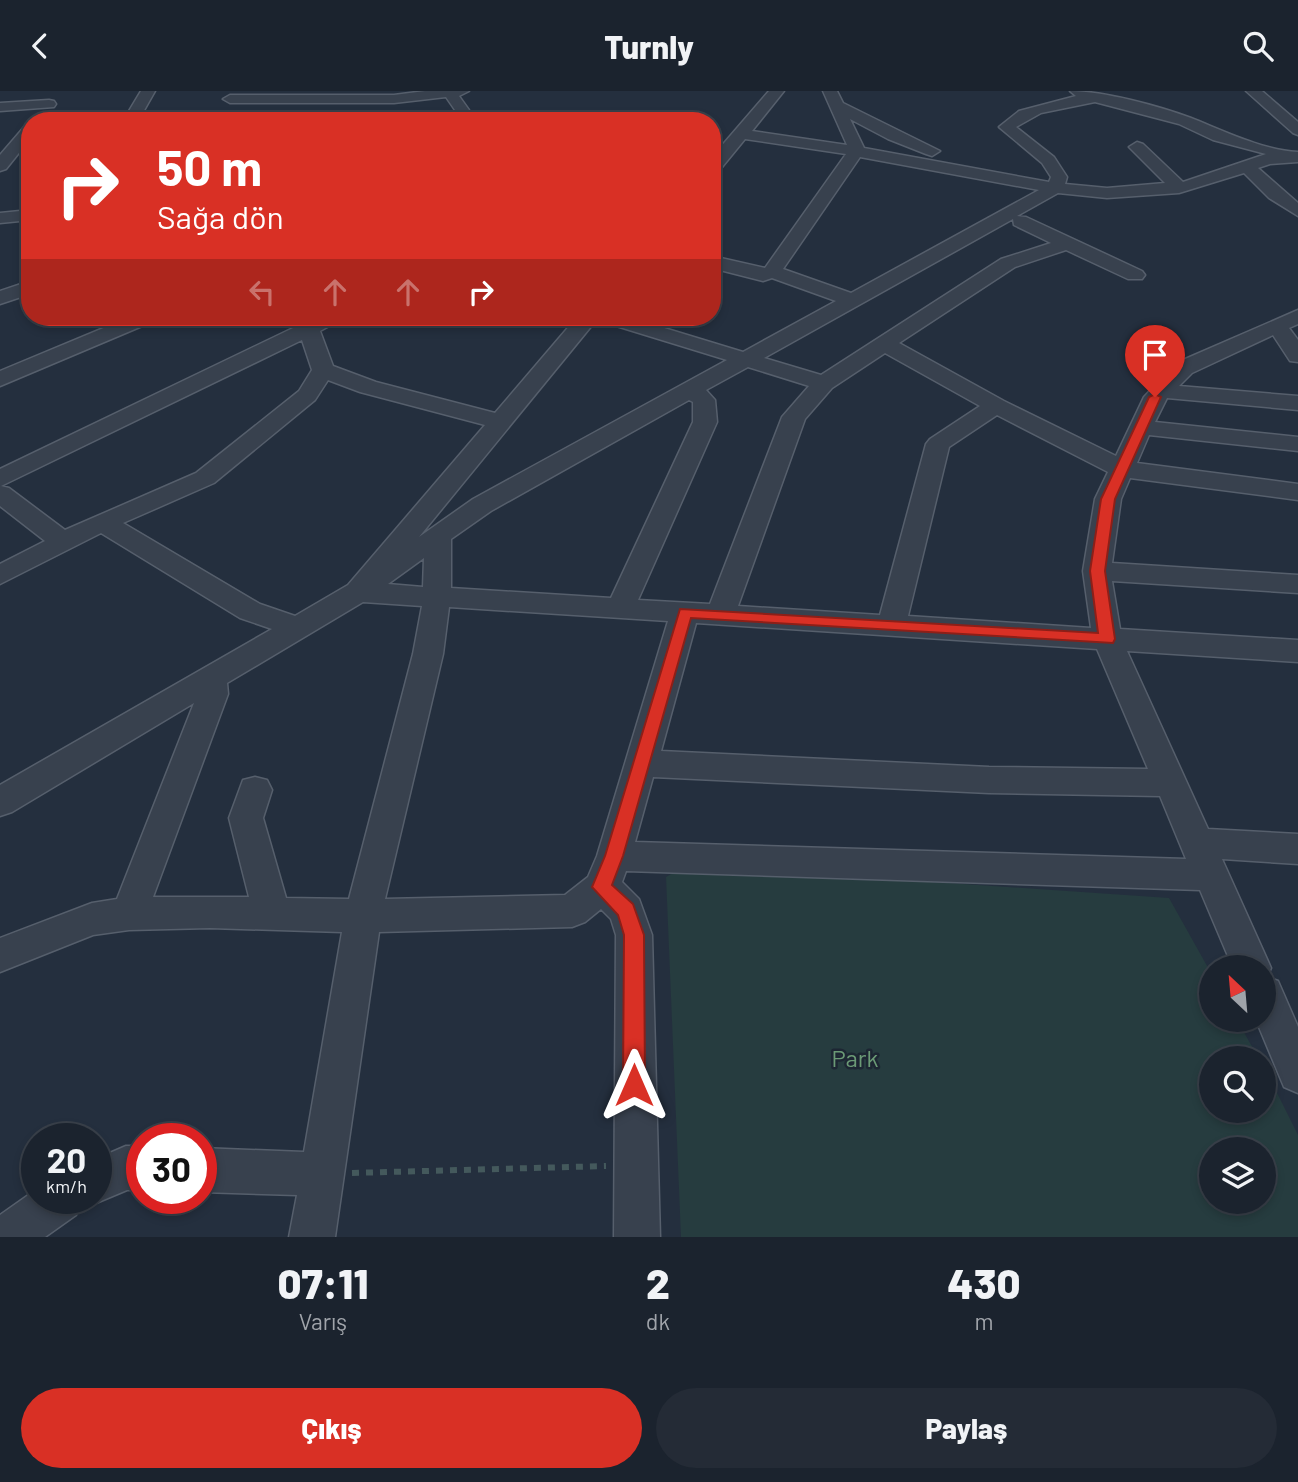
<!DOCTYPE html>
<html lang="tr">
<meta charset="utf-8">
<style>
:root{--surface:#1b232e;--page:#242b36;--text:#f1f3f6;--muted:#a0a4aa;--line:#39404a;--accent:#d93025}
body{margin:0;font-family:Barlow,sans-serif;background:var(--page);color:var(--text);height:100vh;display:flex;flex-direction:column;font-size:26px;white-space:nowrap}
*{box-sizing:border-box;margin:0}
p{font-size:23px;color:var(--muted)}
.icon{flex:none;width:38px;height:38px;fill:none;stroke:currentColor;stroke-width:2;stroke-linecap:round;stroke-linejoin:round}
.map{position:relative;height:1146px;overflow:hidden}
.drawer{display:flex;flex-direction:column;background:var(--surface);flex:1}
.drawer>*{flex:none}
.banner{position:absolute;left:21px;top:21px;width:700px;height:214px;border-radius:28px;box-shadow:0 4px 10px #0003,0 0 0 2px var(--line);background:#d93025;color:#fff;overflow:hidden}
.needle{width:46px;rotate:334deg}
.buttons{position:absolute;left:1199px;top:864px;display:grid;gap:14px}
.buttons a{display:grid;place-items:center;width:77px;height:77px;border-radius:50%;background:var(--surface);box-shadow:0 4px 10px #0003,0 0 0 2px var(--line);font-size:35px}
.speed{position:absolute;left:21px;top:1032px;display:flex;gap:14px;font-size:35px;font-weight:700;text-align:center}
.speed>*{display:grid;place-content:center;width:91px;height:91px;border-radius:50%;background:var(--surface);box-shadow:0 4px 10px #0003,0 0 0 2px var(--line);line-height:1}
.speed small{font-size:18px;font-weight:400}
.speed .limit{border:10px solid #d22;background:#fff;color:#111}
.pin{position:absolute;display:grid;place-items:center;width:60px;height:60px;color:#fff;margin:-72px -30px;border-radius:50% 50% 50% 0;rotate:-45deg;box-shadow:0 0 7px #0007}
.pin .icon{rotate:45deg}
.me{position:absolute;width:77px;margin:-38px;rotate:0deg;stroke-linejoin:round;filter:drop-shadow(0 0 5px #0008)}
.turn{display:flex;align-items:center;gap:24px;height:147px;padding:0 21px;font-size:32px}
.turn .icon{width:91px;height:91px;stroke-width:2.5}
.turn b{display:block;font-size:49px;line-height:60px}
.lanes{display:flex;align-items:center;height:66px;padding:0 21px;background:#0003;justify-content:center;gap:35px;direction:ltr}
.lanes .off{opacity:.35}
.eta{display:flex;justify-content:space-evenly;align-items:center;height:119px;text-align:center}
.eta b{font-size:42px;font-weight:800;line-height:49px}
.cta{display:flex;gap:14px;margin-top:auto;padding:14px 21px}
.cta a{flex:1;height:80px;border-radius:42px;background:var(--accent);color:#fff;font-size:28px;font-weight:800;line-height:80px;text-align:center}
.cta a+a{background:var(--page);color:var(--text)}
header{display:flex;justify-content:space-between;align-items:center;height:91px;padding:0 21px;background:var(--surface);font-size:32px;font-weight:800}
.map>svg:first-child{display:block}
.green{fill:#263c3f;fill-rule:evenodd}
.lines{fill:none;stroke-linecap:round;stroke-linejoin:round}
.minor-casing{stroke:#565f6c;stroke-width:3}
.path{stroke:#44595c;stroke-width:6;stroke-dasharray:7 7;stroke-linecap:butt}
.minor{fill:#38414e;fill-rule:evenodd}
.route{fill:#d93025;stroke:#8d1f18;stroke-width:2}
.labels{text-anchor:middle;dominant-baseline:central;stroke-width:5;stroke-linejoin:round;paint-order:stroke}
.near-park-label{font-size:24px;fill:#6b9a76;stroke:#1d2633}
</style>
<header><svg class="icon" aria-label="back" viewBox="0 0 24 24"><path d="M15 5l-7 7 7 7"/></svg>Turnly<svg class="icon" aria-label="search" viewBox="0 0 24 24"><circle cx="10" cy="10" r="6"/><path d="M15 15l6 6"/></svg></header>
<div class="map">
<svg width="1298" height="1146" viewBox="0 0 1298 1146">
<rect width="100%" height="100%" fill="#242f3e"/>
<path class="green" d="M687,774L1169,807L1211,882V929H1237L1259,968H1211V1020H1264V976L1298,1044V1146H681L666,786ZM1211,1059H1264V1111H1211Z"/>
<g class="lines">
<defs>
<g id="minor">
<polygon points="141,0 155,0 138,30 123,30"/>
<polygon points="425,0 469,0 459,5 469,19 468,30 452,30 455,19 446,6 394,12 230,12 223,8 230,4 394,4"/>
<path d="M769,0H784L752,40L847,54L823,0H837L843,12L940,60L932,65L926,63L888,48L850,28L864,57L1049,91L1051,86L1042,72L999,36L1019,20L1076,5L1070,0C1103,0 1159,15 1191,27C1224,40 1262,59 1298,61V71L1270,73L1258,77L1298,112V125L1269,107L1244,82L1179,102L1107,107L1058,102L1017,125L1026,126L1142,180L1145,184L1142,188H1128L1066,159L1015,176L899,252L1004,310L1116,365L1144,306L1176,272L1298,219V233L1289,237L1298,249V271L1290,270L1273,244L1192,282L1179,295L1298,305V319L1167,307L1155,331L1298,346V360L1149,344L1137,372L1298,393V409L1130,387L1121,408L1112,472L1298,484V502L1112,490L1120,538L1298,549V571L1127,560L1208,738L1298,743V773L1222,768L1271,877L1267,886L1278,890L1298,936V1002L1284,996L1256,929H1264V877H1233L1200,799L626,780L622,791L639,808L652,844L660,1146H614L616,844L611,828L601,818L585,831L572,836L379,841L335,1146H289L297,1104L201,1101V1057L304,1061L342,841L210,837L129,839L93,844L0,881V847L92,812L117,808L194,612L12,721L0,725V694L272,538L240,527L101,442L0,493V473L45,450L0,415V378L316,226H338L331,234L320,240L333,275L376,291L495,322L577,226H628L743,261L836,210L772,187L763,190L712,177V165L765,177L846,63L745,48L718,81L712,82V66ZM1095,11L1179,33L1213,49L1266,63L1183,91L1143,53L1137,51L1129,56L1165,92L1107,97L1065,93L1067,86L1054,66L1016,36L1041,22ZM860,66L1039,99L851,202L783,178ZM1013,128L1014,134L1051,152L1001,168L821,284L764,267ZM598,227L600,230L727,269L473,408L419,446ZM302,249L312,279L299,300L196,382L65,439L9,397L1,395ZM885,262L980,315L930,348L926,353L880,524L738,515L805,328L832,297ZM748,276L809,295L782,326L710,513L638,509L717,331L715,309L706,299ZM328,289L360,301L485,334L348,494L295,525L260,513L123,432L214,392L315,309ZM689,309L693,311V331L611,507L451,497V448L491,420ZM997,324L1108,381L1095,408L1083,480L1091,537L908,525L949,356ZM424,467L423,496L388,493ZM363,511L422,515L413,563L349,808L286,807L263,727L272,699L267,689L255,686L243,689L229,727L249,806H153L228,603L227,592ZM449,516L668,530L597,765L588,786L565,804L385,808L443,563ZM696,532L1097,558L1148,678L989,676L661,660ZM653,686L989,702L1160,705L1186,768L635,751Z"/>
<polygon points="1246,0 1262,0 1298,31 1298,44 1293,42"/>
<polygon points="49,9 54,10 56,13 54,16 0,20 0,12"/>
<polygon points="30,33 30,48 6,78 0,80 0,64 25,35"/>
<polygon points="30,119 30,129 0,132 0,122"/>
<polygon points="30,190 30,203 0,213 0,200"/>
<polygon points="130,226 157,226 154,230 0,295 0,280"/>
<polygon points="126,1055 142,1055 142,1099 127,1099 96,1112 86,1108 96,1108 96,1068"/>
<polygon points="37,1098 37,1108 82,1108 76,1124 45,1146 0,1146 0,1124"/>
</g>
</defs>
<use href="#minor" class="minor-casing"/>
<polyline class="path" points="352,1082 606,1075"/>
<use href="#minor" class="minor"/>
</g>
<polygon class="route" points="1155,303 1161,306 1115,408 1105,480 1115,548 1113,552 691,527 623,765 612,794 633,813 644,844 645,994 642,1002 634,1005 626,1002 623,994 624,844 618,824 592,796 605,765 680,518 1098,542 1090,480 1101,408 1149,306"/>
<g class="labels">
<g class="near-park-label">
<text x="855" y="966">Park</text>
</g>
</g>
</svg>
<div class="buttons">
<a><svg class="needle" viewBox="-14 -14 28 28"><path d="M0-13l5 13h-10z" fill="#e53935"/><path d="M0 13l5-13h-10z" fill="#a0a4aa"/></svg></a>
<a><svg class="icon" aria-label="search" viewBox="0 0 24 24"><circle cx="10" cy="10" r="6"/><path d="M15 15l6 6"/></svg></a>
<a><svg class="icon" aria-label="layers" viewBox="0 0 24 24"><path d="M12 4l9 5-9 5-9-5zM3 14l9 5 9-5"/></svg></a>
</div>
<div class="speed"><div>20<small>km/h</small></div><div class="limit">30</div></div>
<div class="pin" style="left:1155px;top:306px;background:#d93025"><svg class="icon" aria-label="arrive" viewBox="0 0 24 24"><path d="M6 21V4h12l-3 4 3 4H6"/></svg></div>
<svg class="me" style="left:634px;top:994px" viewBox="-20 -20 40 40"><path d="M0-17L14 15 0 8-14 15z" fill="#d93025" stroke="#fff" stroke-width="4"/></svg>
<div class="banner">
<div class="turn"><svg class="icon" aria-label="right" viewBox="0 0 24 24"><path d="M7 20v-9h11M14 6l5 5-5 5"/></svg><div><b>50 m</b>Sağa dön</div></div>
<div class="lanes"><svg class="icon off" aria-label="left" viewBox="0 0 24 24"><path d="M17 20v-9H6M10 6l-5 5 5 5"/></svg><svg class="icon off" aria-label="ahead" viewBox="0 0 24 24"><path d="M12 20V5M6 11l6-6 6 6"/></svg><svg class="icon off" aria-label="ahead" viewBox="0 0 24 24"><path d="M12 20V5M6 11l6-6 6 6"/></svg><svg class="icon" aria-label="right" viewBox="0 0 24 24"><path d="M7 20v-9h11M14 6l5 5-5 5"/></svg></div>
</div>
</div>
<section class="drawer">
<div class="eta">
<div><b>07:11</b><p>Varış</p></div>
<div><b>2</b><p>dk</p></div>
<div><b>430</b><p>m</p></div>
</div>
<div class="cta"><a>Çıkış</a><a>Paylaş</a></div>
</section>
